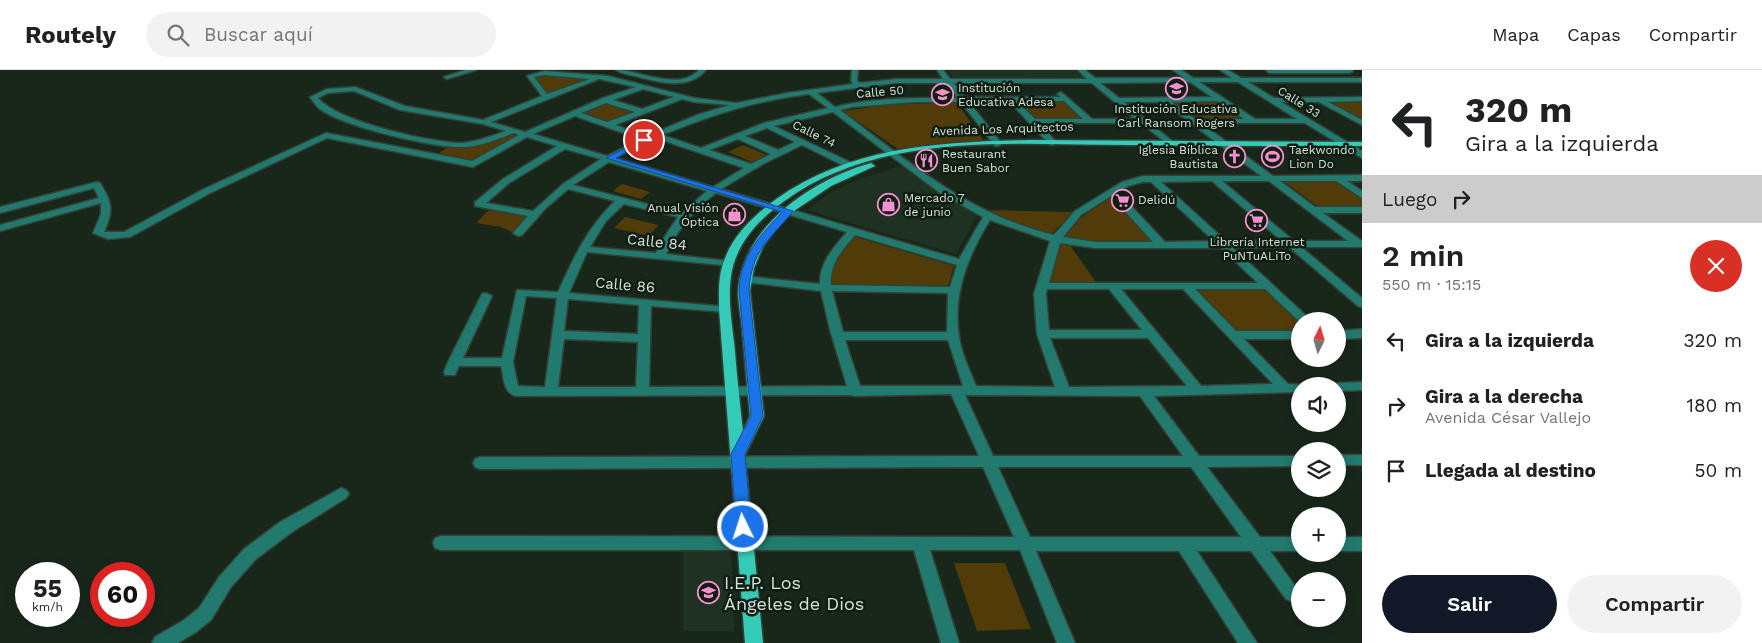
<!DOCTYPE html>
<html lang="es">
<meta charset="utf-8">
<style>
:root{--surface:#fff;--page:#f2f2f2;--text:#202124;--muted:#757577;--line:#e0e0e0;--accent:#111827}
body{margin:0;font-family:"Work Sans",sans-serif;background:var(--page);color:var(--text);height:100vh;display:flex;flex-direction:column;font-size:19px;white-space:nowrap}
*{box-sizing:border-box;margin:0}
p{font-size:16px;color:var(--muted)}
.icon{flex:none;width:28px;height:28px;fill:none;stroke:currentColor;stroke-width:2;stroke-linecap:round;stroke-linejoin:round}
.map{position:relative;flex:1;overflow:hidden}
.sheet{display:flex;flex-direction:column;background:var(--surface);width:400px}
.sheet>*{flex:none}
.guide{background:#fff;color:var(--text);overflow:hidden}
.needle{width:32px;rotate:5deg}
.buttons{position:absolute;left:1291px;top:242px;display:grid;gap:10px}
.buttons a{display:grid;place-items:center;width:55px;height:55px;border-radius:50%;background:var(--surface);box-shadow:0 2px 12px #0003;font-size:25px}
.speed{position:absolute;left:15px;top:492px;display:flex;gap:10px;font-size:25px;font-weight:700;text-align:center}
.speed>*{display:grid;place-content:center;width:65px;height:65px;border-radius:50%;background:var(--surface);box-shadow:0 2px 12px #0003;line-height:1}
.speed small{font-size:12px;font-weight:400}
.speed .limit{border:8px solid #d22;background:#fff;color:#111}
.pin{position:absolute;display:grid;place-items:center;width:42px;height:42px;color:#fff;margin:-21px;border:2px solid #fff;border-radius:50%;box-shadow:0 1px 5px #0007}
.me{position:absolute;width:55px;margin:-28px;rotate:356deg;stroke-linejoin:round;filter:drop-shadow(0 0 4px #0008)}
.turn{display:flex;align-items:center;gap:18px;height:105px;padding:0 20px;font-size:22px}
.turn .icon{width:65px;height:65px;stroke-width:2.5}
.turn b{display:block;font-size:35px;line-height:42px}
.then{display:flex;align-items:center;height:48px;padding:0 20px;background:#0003;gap:10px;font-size:19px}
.round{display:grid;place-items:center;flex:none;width:52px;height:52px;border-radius:26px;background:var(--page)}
.summary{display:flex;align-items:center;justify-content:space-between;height:85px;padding:0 20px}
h1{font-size:30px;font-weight:600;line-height:38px}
.primary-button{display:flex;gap:10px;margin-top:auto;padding:10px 20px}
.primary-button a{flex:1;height:58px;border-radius:30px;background:var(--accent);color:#fff;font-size:20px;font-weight:600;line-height:58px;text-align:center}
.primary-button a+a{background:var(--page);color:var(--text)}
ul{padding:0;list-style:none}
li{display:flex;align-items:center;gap:15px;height:65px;padding:0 20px}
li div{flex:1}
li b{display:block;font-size:19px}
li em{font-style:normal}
header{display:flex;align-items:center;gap:30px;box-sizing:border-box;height:70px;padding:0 25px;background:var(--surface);border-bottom:1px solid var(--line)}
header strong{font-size:24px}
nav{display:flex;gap:28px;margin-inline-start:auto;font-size:18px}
.search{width:350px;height:45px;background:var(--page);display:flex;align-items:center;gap:12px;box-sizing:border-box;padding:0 18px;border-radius:28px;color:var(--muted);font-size:19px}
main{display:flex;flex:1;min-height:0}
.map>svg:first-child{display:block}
.built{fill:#1f3222}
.green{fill:#513b09}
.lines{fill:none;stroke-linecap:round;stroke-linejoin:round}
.minor-casing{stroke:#344136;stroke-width:3}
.major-casing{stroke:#344136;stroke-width:3}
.minor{fill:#227a6e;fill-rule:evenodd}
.major{fill:#34ccb9;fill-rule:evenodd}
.route{fill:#1a73e8;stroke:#114b97}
.labels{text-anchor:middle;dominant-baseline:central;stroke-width:5;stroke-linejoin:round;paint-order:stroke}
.far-poi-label{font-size:12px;fill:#d8e1d9;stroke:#101d12;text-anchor:start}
.far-street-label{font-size:12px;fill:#d8e1d9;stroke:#101d12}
.street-label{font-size:15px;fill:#d8e1d9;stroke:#101d12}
.near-poi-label{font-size:18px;fill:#d8e1d9;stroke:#101d12;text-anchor:start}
</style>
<header>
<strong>Routely</strong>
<div class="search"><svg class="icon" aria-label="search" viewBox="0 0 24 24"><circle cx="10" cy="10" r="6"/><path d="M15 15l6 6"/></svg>Buscar aquí</div>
<nav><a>Mapa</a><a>Capas</a><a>Compartir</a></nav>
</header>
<main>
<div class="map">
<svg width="1362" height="573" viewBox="0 0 1362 573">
<rect width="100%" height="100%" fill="#19271b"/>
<g class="built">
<polygon points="946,0 1078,0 1087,7 955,9"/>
<polygon points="905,95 952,130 978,144 956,184 807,140 832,122 859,109"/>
<polygon points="683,481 727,482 731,484 734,561 683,561"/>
</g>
<g class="green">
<polygon points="545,5 594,9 548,24 534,7"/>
<polygon points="1220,29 1253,51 1197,50 1170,30"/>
<polygon points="1362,30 1362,49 1328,31"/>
<polygon points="606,31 635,41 608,52 578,42"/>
<polygon points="1019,31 1063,31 1082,48 1035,48"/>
<polygon points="956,32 984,71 941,73 898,79 843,41 887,35"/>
<polygon points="512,64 517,66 470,91 436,85 451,75 473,77"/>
<polygon points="743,75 767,85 752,92 728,82"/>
<polygon points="1281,109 1337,110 1362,126 1362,138 1320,138"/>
<polygon points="622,114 650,122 641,129 613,121"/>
<polygon points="1113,125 1157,172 1095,172 1063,168 1075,152"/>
<polygon points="489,140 524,146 527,149 514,163 501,157 476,153"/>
<polygon points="980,140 1074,142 1050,165"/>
<polygon points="625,147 659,155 648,166 614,158"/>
<path d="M852,166L954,196L948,216L830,214C832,193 839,181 852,166Z"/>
<polygon points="1061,173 1069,174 1096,212 1046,212 1052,193"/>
<polygon points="1265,219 1300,251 1300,261 1235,261 1195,220"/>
<polygon points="954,493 1005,493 1031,559 977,561"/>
</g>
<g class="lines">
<defs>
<g id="minor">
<polygon points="465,0 476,0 447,9 444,7"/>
<path d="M616,0C641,0 678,22 699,0H706C689,20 661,13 639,7C631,5 622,4 616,0Z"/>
<path d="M852,0H858L857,11L860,13L896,9H943L937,0H943L950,9H1087L1078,0H1085L1095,8H1184L1173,0H1181L1193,8H1232L1220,0H1228L1241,8H1362V12H1248L1274,28L1362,27V31L1328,32L1362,50V55L1319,32H1281L1362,81V88L1305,53H1201L1273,106L1362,105V111H1347L1362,121V128L1336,111H1280L1315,137H1362V143H1323L1362,171V177H1301L1362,228V237L1358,236L1289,177L1233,178L1312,251L1300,252L1265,219H1195L1236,261H1300V269H1244L1288,314L1305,315V316H1300V322L1154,326L1199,386H1300V396L1207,397L1260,467H1300V481H1270L1300,523L1298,529L1292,532L1286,529L1251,481H1197L1257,573H1238L1179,481H1036L1075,573H1057L1020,480H930L959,573H941L914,480H441L435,478L433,473L435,468L441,466L1014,467L983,397L480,399L475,397L473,393L475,389L480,387L979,386L951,324L855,326L850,325L516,326C503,323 504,308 501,296H459L455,305H445L444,302L448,292L482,224L486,223L492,226L463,288H502L517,220L558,222C574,187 587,158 615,131L568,119L545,139L522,165L518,166L513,163L528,146L475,136V132L503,109L557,76L527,67L473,97L327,68L210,123L130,167L108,169L93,163L101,144V133L0,161V155L99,128L94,118L0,143V137L97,112L100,113C112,132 114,140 104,162H124L204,119L326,63L472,91L519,65L514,63C497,69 478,78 459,77C430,77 342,56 320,39C316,36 313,31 310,27L327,19L355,17L405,36L483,50L542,26L527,6L544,1L608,6L694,28L737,33L787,23L853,14L851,11ZM544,5L590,9L547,24L534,7ZM599,9L636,17L603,28L525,62L491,52ZM1190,12L1212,27L1119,28L1100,13ZM1199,12H1238L1297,49H1255ZM896,13H947L958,28C917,28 875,27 835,37L817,23ZM954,13H1092L1135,49H1092L1061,22L1057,24L1060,27H965ZM643,19L674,27L642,39L613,30ZM354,21L400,40L483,54L506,61C491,66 474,73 458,73C427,71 338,52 318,28L328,23ZM809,24L828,38L764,53L701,78L662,65C714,44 754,31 809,24ZM682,29L694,32L730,35L697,45L647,66L615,55ZM1064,31L1083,49H1035L1018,32ZM1218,31L1244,49H1195L1172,32ZM915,32H961L995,76H998L1002,74L969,32H1010L1050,75H1053L1057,73L1039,53H1141L1169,75L1173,73L1172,71L1124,32H1163L1261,106H1143L1122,112L1075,141L1054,165C967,144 909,92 840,40L852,37ZM606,33L635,42L607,52L581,43ZM833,42L940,123L983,147L959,189L721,119L763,94L802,75L846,97H852V93L774,56ZM575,46L640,69L607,86L533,64ZM767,58L795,72L778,80L745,66ZM656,68L744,98L713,117L615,88ZM738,69L771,84L751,94L709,80ZM565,79L601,89L563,114L533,141L486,133L509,113ZM609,92L707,121L682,143L573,115ZM1212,111L1282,171H1226L1161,112ZM1222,111H1269L1348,171H1294ZM1143,112H1151L1214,171L1165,172L1118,122L1128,116ZM716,123L847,162C834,177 819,193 820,214L744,206L739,209L744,212L821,221L830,260L847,316L649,317L651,236L725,242L731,239L729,237L569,223L587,182L732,196L733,194L732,192L728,191L666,184C678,159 693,140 716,123ZM1111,126L1153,172H1095L1063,167L1081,145ZM624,134L678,147L665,166L656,183L590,177L606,151ZM990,150L1050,171L1034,224L1037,264L1055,317L976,316C970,301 963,287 960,272C951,228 967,187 990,150ZM855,165L957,195L950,217L831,215C829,194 843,179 855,165ZM1060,173L1095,178H1221L1258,213H1049ZM1047,219H1109L1142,260H1049L1046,224ZM1121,219H1183L1273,314L1201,316ZM832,221L948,223L947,262H843ZM526,226L557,228L545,317L518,316L513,292ZM568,229L639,235L638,264L564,261ZM1050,268H1148L1187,316L1069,317ZM564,269L638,272L636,317H558ZM845,270H948L963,316H860ZM965,325L1140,326L1183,386H993ZM998,397H1191L1241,467H1030Z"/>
<polygon points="1266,0 1353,0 1353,1 1350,3 1269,3"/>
<polygon points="1362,259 1361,268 1338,269 1338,261"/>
<polygon points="1362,312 1362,320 1338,321 1338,316 1332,316 1338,313"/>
<rect x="1338" y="385" width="24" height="10"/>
<polygon points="341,418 346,420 349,424 346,428 292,462 256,489 231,517 211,550 196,562 178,573 152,573 155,567 184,550 199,538 219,507 244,479 280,452"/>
<rect x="1338" y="467" width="24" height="14"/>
</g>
<path id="major" d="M1030,70L1362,72V76C1285,76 1207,76 1130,75C1016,75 881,60 783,132C764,146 746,163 737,185C724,214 732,251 735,281C737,308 740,334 743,361L750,346C747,317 745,288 742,259C741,246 738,233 738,221C743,155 814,109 871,93L875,96L831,116L791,143L775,160L763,177L754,198L750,221L764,346L745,385L763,573H745L719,239C719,224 718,208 723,194C731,167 753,146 775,130C850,76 940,72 1030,70Z"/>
</defs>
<use href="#minor" class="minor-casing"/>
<use href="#major" class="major-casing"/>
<use href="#minor" class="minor"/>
<use href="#major" class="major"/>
</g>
<path class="route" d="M642,69L648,70L616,88L793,141C770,170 751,180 749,221L763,346L745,384L751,457L749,461L743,463L738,461L736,457L731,384L751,346L739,221C741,185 759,167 782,142L606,88Z"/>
<defs>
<symbol id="school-ring" viewBox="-11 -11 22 22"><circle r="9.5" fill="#101d12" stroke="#f790ce" stroke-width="1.5"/><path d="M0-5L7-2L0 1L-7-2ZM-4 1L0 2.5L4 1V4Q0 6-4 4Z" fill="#f790ce"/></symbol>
<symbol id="church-ring" viewBox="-11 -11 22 22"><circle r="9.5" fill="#101d12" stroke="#f790ce" stroke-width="1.5"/><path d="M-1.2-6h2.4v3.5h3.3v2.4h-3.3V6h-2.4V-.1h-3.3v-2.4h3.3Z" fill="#f790ce"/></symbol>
<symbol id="stadium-ring" viewBox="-11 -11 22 22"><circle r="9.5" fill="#101d12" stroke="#f790ce" stroke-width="1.5"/><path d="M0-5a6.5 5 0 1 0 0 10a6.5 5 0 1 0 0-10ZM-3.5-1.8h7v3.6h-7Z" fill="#f790ce"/></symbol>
<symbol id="restaurant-ring" viewBox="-11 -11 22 22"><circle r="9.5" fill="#101d12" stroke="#f790ce" stroke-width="1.5"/><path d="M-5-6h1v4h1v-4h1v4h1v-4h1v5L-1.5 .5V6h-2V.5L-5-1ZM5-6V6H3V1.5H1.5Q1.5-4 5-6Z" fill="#f790ce"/></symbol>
<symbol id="supermarket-ring" viewBox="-11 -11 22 22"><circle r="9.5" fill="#101d12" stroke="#f790ce" stroke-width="1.5"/><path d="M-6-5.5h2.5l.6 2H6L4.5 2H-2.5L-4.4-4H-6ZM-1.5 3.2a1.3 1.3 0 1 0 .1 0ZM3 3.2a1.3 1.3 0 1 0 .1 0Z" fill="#f790ce"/></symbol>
<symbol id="shop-ring" viewBox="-11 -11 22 22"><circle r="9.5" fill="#101d12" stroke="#f790ce" stroke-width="1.5"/><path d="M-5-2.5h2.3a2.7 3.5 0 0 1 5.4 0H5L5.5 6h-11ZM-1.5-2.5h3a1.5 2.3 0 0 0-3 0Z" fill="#f790ce"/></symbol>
</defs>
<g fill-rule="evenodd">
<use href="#school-ring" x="1164" y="6" width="25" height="25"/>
<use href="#school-ring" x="930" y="12" width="25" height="25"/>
<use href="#church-ring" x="1222" y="74" width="25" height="25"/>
<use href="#stadium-ring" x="1260" y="74" width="25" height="25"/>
<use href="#restaurant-ring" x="914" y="78" width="25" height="25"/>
<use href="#supermarket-ring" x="1110" y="118" width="25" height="25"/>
<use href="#shop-ring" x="876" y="122" width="25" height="25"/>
<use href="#shop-ring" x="722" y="132" width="25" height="25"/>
<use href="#supermarket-ring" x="1244" y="138" width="25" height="25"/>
<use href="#school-ring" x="696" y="510" width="25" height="25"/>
</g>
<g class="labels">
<g class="far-poi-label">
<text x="958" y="18">Institución<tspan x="958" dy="14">Educativa Adesa</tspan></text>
<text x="1176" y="39" text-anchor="middle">Institución Educativa<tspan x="1176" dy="14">Carl Ransom Rogers</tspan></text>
<text x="1218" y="80" text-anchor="end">Iglesia Bíblica<tspan x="1218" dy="14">Bautista</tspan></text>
<text x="1289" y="80">Taekwondo<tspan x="1289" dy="14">Lion Do</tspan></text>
<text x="942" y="84">Restaurant<tspan x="942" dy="14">Buen Sabor</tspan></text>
<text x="904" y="128">Mercado 7<tspan x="904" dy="14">de junio</tspan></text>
<text x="1138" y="130">Delidú</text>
<text x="719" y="138" text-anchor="end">Anual Visión<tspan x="719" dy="14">Óptica</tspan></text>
<text x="1257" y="172" text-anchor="middle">Librería Internet<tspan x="1257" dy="14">PuNTuALiTo</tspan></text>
</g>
<g class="far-street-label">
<text transform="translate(880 22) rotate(-5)">Calle 50</text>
<text transform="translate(1299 32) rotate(32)">Calle 33</text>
<text transform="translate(1003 59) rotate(-2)">Avenida Los Arquitectos</text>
<text transform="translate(814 64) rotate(26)">Calle 74</text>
</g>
<g class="street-label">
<text transform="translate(657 172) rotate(6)">Calle 84</text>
<text transform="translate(625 215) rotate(5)">Calle 86</text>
</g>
<g class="near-poi-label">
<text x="724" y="512">I.E.P. Los<tspan x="724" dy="21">Ángeles de Dios</tspan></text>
</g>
</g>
</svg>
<div class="buttons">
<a><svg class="needle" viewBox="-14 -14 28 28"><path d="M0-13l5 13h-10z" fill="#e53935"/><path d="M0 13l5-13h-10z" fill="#757577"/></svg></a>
<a><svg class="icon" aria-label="sound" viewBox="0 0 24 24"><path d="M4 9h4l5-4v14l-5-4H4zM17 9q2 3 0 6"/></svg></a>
<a><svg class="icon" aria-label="layers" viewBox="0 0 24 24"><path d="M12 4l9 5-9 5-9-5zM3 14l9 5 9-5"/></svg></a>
<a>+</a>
<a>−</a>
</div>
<div class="speed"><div>55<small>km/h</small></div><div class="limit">60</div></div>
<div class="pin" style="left:644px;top:70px;background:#d93025"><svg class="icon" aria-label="arrive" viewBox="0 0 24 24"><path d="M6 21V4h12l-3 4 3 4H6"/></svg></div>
<svg class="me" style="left:743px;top:457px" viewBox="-20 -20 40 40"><circle r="17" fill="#1a73e8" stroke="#fff" stroke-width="3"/><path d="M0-11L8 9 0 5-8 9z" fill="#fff"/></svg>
</div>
<section class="sheet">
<div class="guide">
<div class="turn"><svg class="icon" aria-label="left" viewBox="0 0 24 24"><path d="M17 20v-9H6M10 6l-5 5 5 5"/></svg><div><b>320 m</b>Gira a la izquierda</div></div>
<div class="then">Luego<svg class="icon" aria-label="right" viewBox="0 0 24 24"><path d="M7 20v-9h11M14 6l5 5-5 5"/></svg></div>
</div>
<div class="summary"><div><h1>2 min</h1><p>550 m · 15:15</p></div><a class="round" style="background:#d93025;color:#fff"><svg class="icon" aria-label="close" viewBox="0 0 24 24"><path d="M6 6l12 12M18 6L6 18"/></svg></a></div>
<ul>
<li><svg class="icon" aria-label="left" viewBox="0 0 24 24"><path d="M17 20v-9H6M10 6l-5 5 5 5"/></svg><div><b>Gira a la izquierda</b></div><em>320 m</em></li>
<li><svg class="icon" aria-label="right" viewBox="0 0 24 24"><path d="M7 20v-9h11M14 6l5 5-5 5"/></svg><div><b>Gira a la derecha</b><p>Avenida César Vallejo</p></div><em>180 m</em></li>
<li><svg class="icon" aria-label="arrive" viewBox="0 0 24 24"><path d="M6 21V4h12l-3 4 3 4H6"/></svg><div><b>Llegada al destino</b></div><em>50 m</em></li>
</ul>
<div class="primary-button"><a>Salir</a><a>Compartir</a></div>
</section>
</main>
